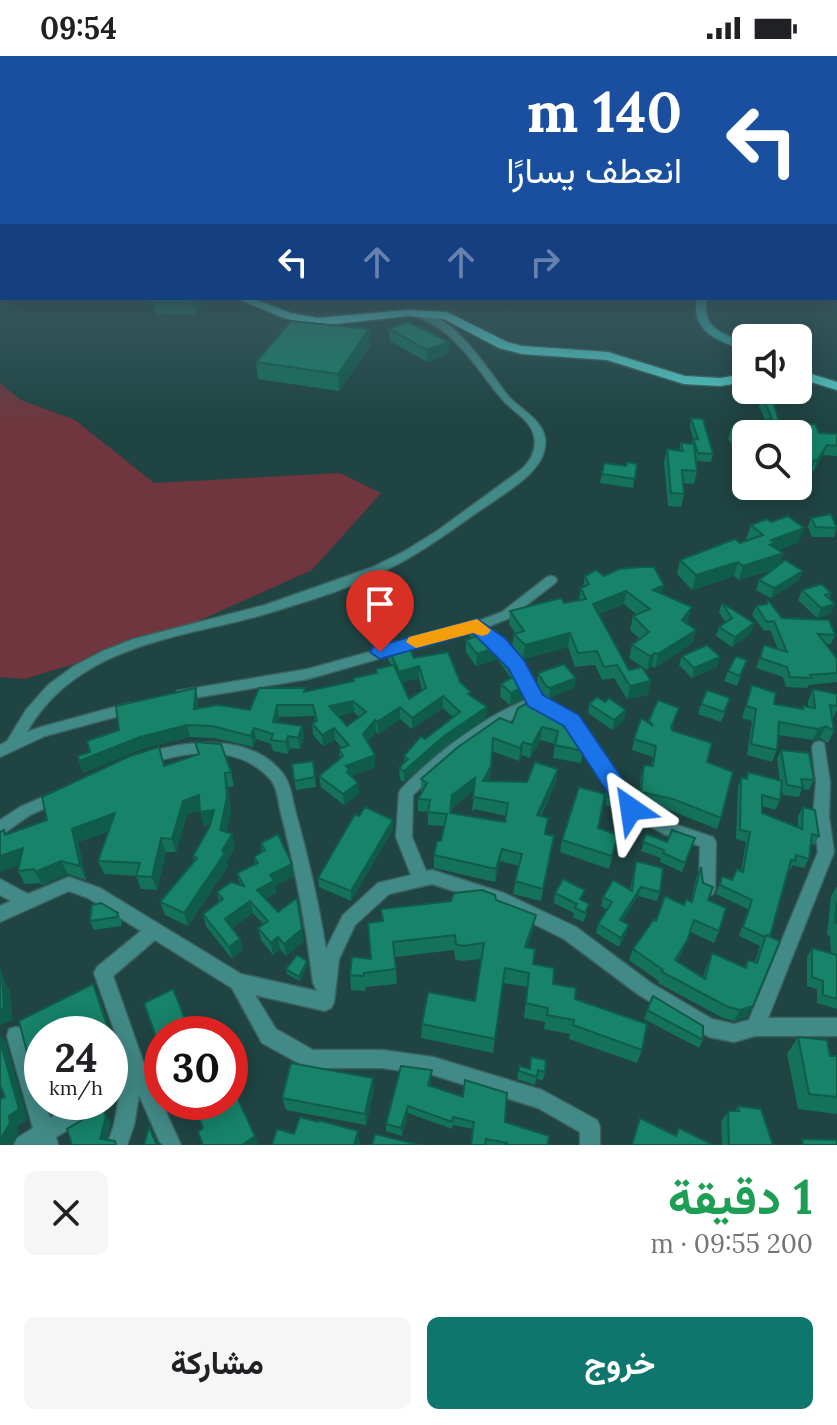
<!DOCTYPE html>
<html lang="ar">
<meta charset="utf-8">
<style>
:root{--surface:#fff;--page:#f6f6f6;--text:#202124;--muted:#757577;--accent:#0f766e}
body{margin:0;font-family:Lora,Vazirmatn,serif;background:var(--page);color:var(--text);direction:rtl;height:100vh;display:flex;flex-direction:column;font-size:30px;white-space:nowrap}
*{box-sizing:border-box;margin:0}
p{font-size:26px;color:var(--muted)}
.icon{flex:none;width:44px;height:44px;fill:none;stroke:currentColor;stroke-width:2;stroke-linecap:round;stroke-linejoin:round}
.map{position:relative;height:1089px;overflow:hidden;direction:ltr}
.drawer{display:flex;flex-direction:column;background:var(--surface);flex:1}
.drawer>*{flex:none}
.hud{position:absolute;left:0px;top:0px;width:838px;height:244px;box-shadow:0 4px 20px #0003;direction:rtl;background:#1a4fa0;color:#fff;overflow:hidden}
.buttons{position:absolute;left:732px;top:268px;display:grid;gap:16px}
.buttons a{display:grid;place-items:center;width:80px;height:80px;border-radius:12px;background:var(--surface);box-shadow:0 4px 20px #0003;font-size:40px}
.speed{position:absolute;left:24px;top:960px;display:flex;gap:16px;font-size:40px;font-weight:700;text-align:center}
.speed>*{display:grid;place-content:center;width:104px;height:104px;border-radius:50%;background:var(--surface);box-shadow:0 4px 20px #0003;line-height:1}
.speed small{font-size:20px;font-weight:400}
.speed .limit{border:12px solid #d22;background:#fff;color:#111}
.pin{position:absolute;display:grid;place-items:center;width:68px;height:68px;color:#fff;margin:-82px -34px;border-radius:50% 50% 50% 0;rotate:-45deg;box-shadow:0 0 8px #0007}
.pin .icon{rotate:45deg}
.me{position:absolute;width:88px;margin:-44px;rotate:328deg;stroke-linejoin:round;filter:drop-shadow(0 0 6px #0008)}
.turn{display:flex;align-items:center;gap:28px;height:168px;padding:0 24px;font-size:36px}
.turn .icon{width:104px;height:104px;stroke-width:2.5}
.turn b{display:block;font-size:56px;line-height:68px}
.lanes{display:flex;align-items:center;height:76px;padding:0 24px;background:#0003;justify-content:center;gap:40px;direction:ltr}
.lanes .off{opacity:.35}
.round{display:grid;place-items:center;flex:none;width:84px;height:84px;border-radius:12px;background:var(--page)}
.headline{display:flex;align-items:center;justify-content:space-between;height:136px;padding:0 24px}
h1{font-size:48px;font-weight:700;line-height:60px;color:#1e9e55}
.primary-button{display:flex;gap:16px;margin-top:auto;padding:16px 24px}
.primary-button a{flex:1;height:92px;border-radius:12px;background:var(--accent);color:#fff;font-size:32px;font-weight:700;line-height:92px;text-align:center}
.primary-button a+a{background:var(--page);color:var(--text)}
.status{display:flex;justify-content:space-between;align-items:center;height:56px;padding:0 40px;background:var(--surface);direction:ltr}
.status svg{height:22px;fill:currentColor}
.map>svg:first-child{display:block}
.green{fill:#6f363f}
.lines{fill:none;stroke-linecap:round;stroke-linejoin:round}
.street-casing{stroke:#3a615f;stroke-width:3}
.secondary-casing{stroke:#3a615f;stroke-width:3}
.primary-casing{stroke:#3a615f;stroke-width:3}
.street{fill:#428a87;fill-rule:evenodd}
.secondary{fill:#31b4b0;fill-rule:evenodd}
.primary{fill:#54d0cb;fill-rule:evenodd}
.wall{fill:#14715a;fill-rule:evenodd}
.shaded-wall{fill:#105c4a}
.building{fill:#178369;stroke:#105c4a;stroke-width:2;fill-rule:evenodd}
.route{fill:#1a73e8;stroke:#114b97;stroke-width:2}
.slow{fill:#f59e0b}
</style>
<div class="status"><b>09:54</b><svg viewBox="0 0 49 12"><path d="M0 12V9h3v3zM5 12V6h3v6zM10 12V3h3v9zM15 12V0h3v12zM26 1h20v11H26zM47 4h2v5h-2z"/></svg></div>
<div class="map">
<svg width="837" height="1089" viewBox="0 0 837 1089">
<rect width="100%" height="100%" fill="#1f4442"/>
<polygon class="green" points="0,327 21,344 75,364 154,427 340,417 381,437 312,514 158,583 24,623 0,621"/>
<g class="lines">
<defs>
<g id="street">
<path d="M414,255C447,256 474,294 492,318C498,326 503,334 510,342C522,354 542,364 545,382C549,411 514,431 494,445C462,466 432,490 398,508C356,531 308,545 262,559C212,573 159,580 111,602C76,618 46,642 27,676L41,671L129,647L134,648L136,652L134,656L45,680L0,701V689L7,685L26,654L48,629L74,610L103,595L134,583L265,549L373,511L405,495L437,475L522,413C531,404 537,393 534,380C531,364 512,355 502,343C474,310 457,275 414,259Z"/>
<path d="M551,520L555,521L557,524L555,527L510,562L487,571L522,606L541,641L577,661L636,749L674,768L713,781L716,786L715,833L713,838L707,840L701,838L699,833L700,790L664,778L626,757L567,669L535,651C489,675 449,703 413,739L412,781L426,815L432,814L504,837L576,871L651,927L712,963L734,968L749,964L818,796L813,761L816,726L812,691L814,687L819,685L824,687L830,726L829,761L834,796L768,962H837V980H755L734,986L709,981L639,939L564,883L494,848L432,828L389,838L355,869L339,903L334,946L331,952L325,955L255,939L276,973L313,994H382L433,1001L542,1034L597,1064L600,1071V1089H580V1076L538,1052L433,1019L382,1012H311L304,1010L262,987L232,932L155,884L113,920L143,1005L181,1089H161L139,1039L134,1069L127,1089H107L114,1069L119,1042L110,1047L109,1046L110,1026L124,1018L126,1008L94,917L97,911L141,875L88,842L69,835L0,866V850L11,845L0,839V823L28,838L69,821L100,832L241,918L317,935L313,927C306,868 295,811 280,753C278,743 277,732 271,724C239,687 186,695 145,709L140,707L138,703L140,699C184,684 251,675 284,719C291,729 292,742 295,754C308,800 318,845 326,893L343,859L378,827L411,819L396,781L399,737L401,733C437,696 480,663 528,643L512,612L476,575L308,623L182,644L177,643L175,639L177,635L308,613L473,567L502,556L547,521Z"/>
<polygon points="59,734 64,736 66,740 64,744 30,759 0,780 0,764 20,751"/>
<polygon points="16,971 23,973 25,980 42,1036 42,1046 45,1046 50,1062 78,1046 106,1046 103,1053 56,1081 58,1089 14,1089 17,1082 33,1072 7,980 9,973"/>
</g>
<path id="secondary" d="M697,242H707C701,273 722,277 746,287V294C719,286 690,275 697,242Z"/>
<g id="primary">
<polygon points="235,242 251,242 291,257 317,262 408,254 447,256 507,286 522,290 608,296 685,320 720,322 746,318 746,326 720,330 684,328 607,304 522,298 499,292 444,263 408,260 317,270 284,262"/>
<polygon points="798,314 837,326 837,334 798,322"/>
</g>
</defs>
<use href="#street" class="street-casing"/>
<use href="#secondary" class="secondary-casing"/>
<use href="#primary" class="primary-casing"/>
<use href="#street" class="street"/>
<use href="#secondary" class="secondary"/>
<use href="#primary" class="primary"/>
</g>
<g class="wall">
<polygon points="146,242 204,242 204,243 195,259 155,258 153,246 146,246"/>
<polygon points="369,273 370,290 339,335 258,323 256,306"/>
<polygon points="389,273 449,286 448,298 427,306 390,285"/>
<polygon points="762,340 780,369 799,372 800,368 819,377 837,378 837,400 823,399 814,415 811,414 803,434 787,430 798,430 798,378 767,378 766,373 767,368 759,350"/>
<polygon points="691,362 713,398 711,406 696,405 697,415 694,428 683,427 684,438 681,451 668,450 664,406 667,393 679,394 681,387 692,387 693,383 690,370"/>
<polygon points="731,373 746,378 746,414 737,411 740,401 743,398 739,398 728,383"/>
<polygon points="604,407 626,410 637,408 633,432 600,427"/>
<polygon points="757,430 771,430 768,435"/>
<polygon points="811,462 837,471 834,481 812,481 808,471"/>
<polygon points="751,469 799,486 778,494 783,497 779,508 799,524 771,542 756,534 759,524 774,513 739,524 734,520 692,534 677,518 680,504 748,484 746,483"/>
<polygon points="585,520 604,520 662,538 688,565 686,567 696,574 692,587 655,612 652,610 647,614 629,602 632,589 640,583 630,574 633,560 637,559 624,548 599,558 629,614 648,639 627,643 614,622 602,624 595,609 575,611 568,591 523,603 512,591 514,578 515,577 509,568 510,555 579,544 581,532 583,531"/>
<polygon points="802,534 831,537 829,543 831,558 817,562 798,544"/>
<polygon points="722,547 754,567 751,577 732,591 716,580 719,571 726,567 719,556"/>
<polygon points="756,550 782,562 835,579 831,588 826,588 837,602 837,626 809,629 807,632 786,631 783,621 756,612 764,589 778,593 770,574 764,575 752,559"/>
<polygon points="470,568 498,588 525,630 524,642 510,649 500,641 501,628 511,622 497,603 476,610 466,596 466,584 471,582 469,580"/>
<path d="M388,592L414,602L460,626L486,663L443,692L404,726L400,724L399,712L404,708V700L453,661L443,652L412,673L400,663L378,678L376,676L367,686L375,711L351,720L358,727L359,738L344,749L321,731L319,720L340,703L339,693L342,692L335,684L323,690L313,679L312,667L315,665L314,660L279,661L278,666L302,670L304,681L300,693L290,692L288,698L273,695L271,688L256,683L253,691L214,682L190,681L144,692L83,717L79,705L90,696L198,644V652L250,654L305,636L353,626V622L376,617V613L391,609L388,603ZM419,622L422,634L409,643L401,626ZM354,656L359,661L347,670L338,660Z"/>
<polygon points="682,600 717,611 692,622 679,609"/>
<polygon points="747,604 737,630 724,625 728,615"/>
<polygon points="538,617 576,622 574,632 549,642 544,639 537,627"/>
<polygon points="752,629 774,648 802,653 803,650 808,651 808,645 813,633 837,638 837,654 833,662 832,662 834,675 828,687 820,682 813,684 778,679 777,694 772,706 747,699 752,665 742,662"/>
<polygon points="605,646 624,664 612,674 588,657 589,648"/>
<polygon points="701,648 727,652 721,666 698,658"/>
<path d="M518,652L585,685L581,707L553,702L555,688L540,684L530,702L522,699L519,705L492,695L490,722L488,725L527,726L558,713L556,726L541,760L546,778L552,792L541,845L513,838L519,810L500,805L495,826L434,812V799L441,785L445,770L428,769V756L418,755V743L421,736V723L512,667ZM474,734L472,756L474,753L506,760L505,766L451,757L452,752Z"/>
<polygon points="679,652 672,673 707,706 721,762 717,773 669,754 638,747 641,720 644,709 651,710 653,701 632,694 634,683 648,667 649,664"/>
<polygon points="195,686 231,716 234,730 228,731 231,755 226,776 232,778 235,791 227,805 228,810 188,870 165,859 160,846 194,805 193,800 210,770 211,768 204,770 200,754 187,758 176,796 166,796 157,834 141,833 136,820 104,818 98,805 109,775 78,786 86,824 68,818 42,829 40,827 25,828 18,815 19,809 7,778 47,764 164,710 198,698"/>
<polygon points="781,694 814,724 809,734 802,733 799,741 783,739 781,730 780,744 775,754 762,750 762,757 798,771 798,760 803,751 819,780 814,789 811,788 809,803 804,812 793,809 790,814 789,814 747,961 734,965 723,962 658,927 659,925 629,904 633,893 656,865 691,845 696,823 701,811 703,827 719,875 714,887 690,876 682,896 677,905 703,921 707,909 712,897 744,911 748,904 755,906 760,890 739,880 748,853 716,838 722,820 732,824 741,815 746,786 736,783 738,731 741,721 745,723 748,716 780,725 777,703"/>
<polygon points="313,705 316,731 296,734 292,708"/>
<polygon points="607,721 621,741 618,751 606,750 605,731"/>
<polygon points="359,760 393,773 351,845 319,831 318,822"/>
<polygon points="598,772 618,779 609,813 560,796 562,784"/>
<polygon points="646,778 667,786 695,782 682,816 660,806 661,802 641,795"/>
<polygon points="261,787 292,808 294,820 275,830 276,837 266,843 304,885 286,900 280,893 273,899 261,884 258,872 263,868 253,857 232,872 240,883 243,894 232,903 206,870 203,858 219,845 217,836 240,829 237,817 255,809 254,801 262,796"/>
<polygon points="636,805 660,836 657,845 638,840 623,865 629,869 626,878 619,891 596,877 598,868 607,854 601,850 603,841 630,834"/>
<polygon points="837,830 837,953 817,947 817,933 807,930 807,901 812,892 831,897 830,880 827,879 831,840"/>
<polygon points="555,837 582,844 587,857 583,866 573,861 574,857 554,847"/>
<polygon points="496,844 533,874 527,891 533,908 553,928 575,943 642,994 637,1007 569,983 570,978 544,973 545,966 524,962 527,931 503,927 493,997 421,982 422,968 475,945 481,903 461,905 455,903 454,894 395,901 397,928 366,931 365,935 351,934 350,919 371,903 382,865 381,853"/>
<polygon points="118,857 122,866 121,870 94,874 90,865"/>
<polygon points="307,905 307,910 300,925 287,918 286,913"/>
<polygon points="653,940 703,984 699,992 644,963"/>
<polygon points="798,981 830,1000 837,1000 837,1058 798,1053 787,998"/>
<polygon points="531,1001 545,1016 543,1024 536,1023 535,1029 517,1023 519,1010 529,1013"/>
<polygon points="431,1022 430,1029 548,1089 471,1089 473,1073 453,1069 452,1073 408,1057 402,1080 386,1075 386,1068"/>
<polygon points="374,1034 366,1069 286,1054 282,1042"/>
<polygon points="738,1050 773,1089 722,1089 721,1066 728,1055 735,1055"/>
<polygon points="640,1062 675,1079 679,1072 713,1089 631,1089"/>
</g>
<g class="shaded-wall">
<polygon points="196,242 204,243 195,259 193,248"/>
<polygon points="369,273 370,290 339,335 338,318"/>
<polygon points="449,286 448,298 427,306 427,294"/>
<polygon points="827,389 823,399 814,415 817,405"/>
<polygon points="804,472 799,486 772,496 783,497 778,511 739,524 743,510 771,484"/>
<polygon points="738,506 734,520 692,534 696,519"/>
<polygon points="803,515 799,524 771,542 774,532"/>
<polygon points="664,529 661,542 653,534"/>
<polygon points="626,535 624,548 591,561 593,548"/>
<polygon points="835,548 831,558 817,562 821,552"/>
<polygon points="692,551 688,565 678,577 682,564"/>
<polygon points="754,567 751,577 732,591 735,581"/>
<polygon points="696,574 692,587 655,612 658,598"/>
<polygon points="570,577 568,591 523,603 525,589"/>
<polygon points="498,591 497,603 476,610 477,598"/>
<polygon points="655,597 652,610 647,614 650,600"/>
<polygon points="720,601 717,611 692,622 694,612"/>
<polygon points="419,610 419,622 399,627 399,616"/>
<polygon points="576,622 574,632 549,642 550,632"/>
<polygon points="651,625 648,639 627,643 630,630"/>
<polygon points="525,630 524,642 510,649 511,637"/>
<polygon points="196,632 198,644 197,664 194,653"/>
<polygon points="443,640 443,652 412,673 412,662"/>
<polygon points="353,645 354,656 330,661 329,650"/>
<polygon points="277,649 279,661 275,677 273,666"/>
<polygon points="400,651 400,663 378,678 377,666"/>
<polygon points="487,651 486,663 443,692 404,726 404,715 444,680"/>
<polygon points="626,654 624,664 612,674 614,664"/>
<polygon points="375,664 376,676 363,690 363,678"/>
<polygon points="187,669 190,681 144,692 83,717 79,705 140,681"/>
<polygon points="302,670 304,681 300,693 298,682"/>
<polygon points="826,670 820,682 813,684 818,673"/>
<polygon points="542,671 540,684 530,702 532,689"/>
<polygon points="254,672 256,683 253,691 251,680"/>
<polygon points="334,672 335,684 323,690 322,679"/>
<polygon points="288,680 290,692 288,698 286,686"/>
<polygon points="523,686 522,699 519,705 520,692"/>
<polygon points="375,699 375,711 350,721 348,727 346,710"/>
<polygon points="491,710 490,722 482,737 483,725"/>
<polygon points="558,713 556,726 535,771 537,759"/>
<polygon points="225,717 228,731 231,755 224,788 220,774"/>
<polygon points="475,722 474,734 452,752 449,769 452,739"/>
<polygon points="358,727 359,738 344,749 343,738"/>
<polygon points="199,739 203,753 187,758 176,796 172,783 183,745"/>
<polygon points="214,754 217,767 204,770 200,756"/>
<polygon points="115,757 121,770 78,786 86,824 80,810 72,773"/>
<polygon points="393,764 393,773 351,845 351,835"/>
<polygon points="232,778 235,791 227,805 228,810 188,870 184,857"/>
<polygon points="161,782 166,796 157,834 152,821"/>
<polygon points="23,792 30,805 0,816 0,800"/>
<polygon points="502,793 500,805 495,826 496,813"/>
<polygon points="61,805 68,818 42,829 35,816"/>
<polygon points="292,808 294,820 275,830 276,837 260,846 257,834 270,819"/>
<polygon points="641,831 638,840 618,873 620,864"/>
<polygon points="297,842 304,885 286,900 284,888"/>
<polygon points="250,845 253,857 228,875 225,863"/>
<polygon points="536,859 533,874 522,906 525,891"/>
<polygon points="629,869 626,878 619,891 621,882"/>
<polygon points="278,881 280,893 273,899 271,887"/>
<polygon points="240,883 243,894 232,903 229,891"/>
<polygon points="687,885 682,896 670,915 675,904"/>
<polygon points="307,905 307,910 300,925 299,921"/>
<polygon points="0,909 5,927 10,934 13,964 0,969"/>
<polygon points="93,928 99,941 123,1008 121,1016 110,1023 110,1007 115,1004"/>
<polygon points="173,933 190,977 187,978 168,978"/>
<polygon points="753,950 747,961 734,965 740,954"/>
<polygon points="100,973 103,978 89,978"/>
<polygon points="0,978 6,986 28,1064 17,1070 19,1078 12,1089 0,1089 0,1081 10,1067"/>
<polygon points="162,981 162,991 161,992 157,984"/>
<polygon points="373,1022 374,1034 366,1069 365,1058"/>
<polygon points="56,1046 72,1046 61,1052"/>
<polygon points="408,1050 408,1057 402,1080 401,1072"/>
<polygon points="103,1052 111,1068 105,1089 100,1083"/>
<polygon points="358,1075 360,1089 354,1089"/>
<polygon points="255,1080 258,1089 242,1089"/>
</g>
<g class="building">
<polygon points="156,242 196,242 193,248 152,247"/>
<polygon points="291,265 369,273 338,318 256,306"/>
<polygon points="408,266 449,286 427,294 389,273"/>
<polygon points="762,340 772,341 780,369 802,372 800,368 815,368 819,377 837,378 837,390 827,389 817,405 814,404 806,424 798,422 798,378 762,378 772,377 768,363 772,363"/>
<polygon points="691,362 703,363 713,398 698,397 693,382 698,383"/>
<polygon points="751,372 755,378 746,378 746,389 742,388 731,373"/>
<polygon points="681,387 694,388 697,415 682,414 684,438 671,437 667,393 683,395"/>
<polygon points="746,394 746,403 740,401"/>
<polygon points="627,406 637,408 635,423 602,418 604,407 626,410"/>
<polygon points="831,458 837,472 816,471 811,462"/>
<polygon points="788,460 804,472 771,484 775,487 770,489 783,497 743,510 738,506 696,519 680,504 735,483 740,487 763,479 751,469 767,463 771,466"/>
<polygon points="785,504 803,515 774,532 759,524"/>
<polygon points="642,511 654,511 664,529 653,534 692,551 682,564 696,574 658,598 655,597 650,600 632,589 649,576 633,560 650,553 626,535 593,548 629,614 642,611 651,625 630,630 617,609 604,611 597,595 578,597 570,577 525,589 514,578 524,575 510,555 561,542 564,547 586,543 581,532 589,528 585,520 596,514 604,520 619,513"/>
<polygon points="822,528 831,537 825,539 835,548 821,552 802,534"/>
<polygon points="768,544 782,562 829,564 835,579 818,578 837,603 837,617 810,619 811,622 790,621 787,611 760,602 764,589 787,596 774,565 767,566 756,550 767,548"/>
<polygon points="722,547 754,567 735,581 719,571 732,562"/>
<polygon points="475,566 498,588 510,603 525,630 511,637 501,628 518,618 498,591 477,598 466,584 479,579 470,568"/>
<path d="M407,587L414,602L448,596L460,626L471,636L468,638L487,651L444,680L404,715L399,712L408,703L404,700L421,680L425,683L460,656L443,640L412,662L400,651L377,666L375,664L363,678L375,699L346,710L349,713L347,716L358,727L343,738L319,720L343,700L339,693L349,689L334,672L322,679L312,667L317,665L313,649H277L273,666L302,670L298,682L288,680L286,686L271,684L273,678L254,672L251,680L212,670L187,669L140,681L79,705L78,700L90,696L87,685L119,674L116,650L196,632L194,653L218,649L250,654L259,632H305L304,636L354,625L353,622L377,617L376,613L394,609L409,643L426,632L419,610L399,616L388,592ZM353,645L366,656L347,670L329,650Z"/>
<polygon points="707,589 720,601 694,612 682,600"/>
<polygon points="736,600 747,604 740,620 728,615"/>
<polygon points="564,608 576,622 550,632 546,630 538,617"/>
<polygon points="752,629 776,637 774,648 803,653 803,650 815,652 813,633 837,638 837,650 830,649 834,675 826,670 818,673 779,666 777,694 751,688 756,653 746,650"/>
<polygon points="707,634 730,642 724,656 701,648"/>
<polygon points="597,641 605,646 609,642 626,654 614,664 589,648"/>
<polygon points="658,644 679,652 671,672 673,675 712,687 707,706 733,716 721,762 673,743 641,736 644,709 653,710 656,690 634,683 641,662 653,670 649,664"/>
<path d="M531,645L567,658L585,685L584,695L555,689L558,675L542,671L532,689L523,686L520,692L493,682L491,710L483,725L527,726L535,706L558,713L537,759L548,762L545,778L554,780L543,833L515,825L522,798L502,793L496,813L434,799L437,785H441L447,758L428,756L430,744L418,743L427,727L421,723L458,691L500,662L512,667L518,652ZM475,722L473,743L474,741L508,747L505,766L450,757L452,739Z"/>
<polygon points="195,686 221,688 231,716 225,717 227,741 220,774 232,778 222,795 225,797 184,857 160,846 197,802 193,800 210,770 214,754 200,756 199,739 183,745 172,783 161,782 152,821 136,820 140,807 98,805 115,757 72,773 80,810 61,805 35,816 34,813 18,815 23,792 0,800 0,776 4,774 5,779 47,764 42,741 130,700 159,691 164,710 199,698"/>
<polygon points="781,694 809,697 814,724 801,723 803,732 787,729"/>
<polygon points="313,705 315,721 294,725 292,708"/>
<polygon points="748,716 782,725 780,744 762,739 762,757 802,773 803,751 815,754 819,780 812,778 809,803 796,799 795,805 791,804 770,880 766,879 765,881 743,871 752,844 720,829 722,820 732,824 737,813 743,816 750,776 740,774 741,721 747,723"/>
<polygon points="607,721 621,741 609,741"/>
<polygon points="579,731 605,738 598,772 618,779 612,800 562,784"/>
<polygon points="365,751 393,764 351,835 318,822 355,758 359,760"/>
<polygon points="672,774 695,782 685,807 663,797 664,794 643,786 646,778 667,786"/>
<polygon points="278,778 292,808 270,819 274,825 257,834 278,856 297,842 302,873 284,888 278,881 271,887 258,872 268,865 250,845 225,863 240,883 229,891 203,858 223,843 217,836 231,826 244,830 237,817 258,807 254,801 265,794 261,787"/>
<polygon points="636,805 663,812 660,836 641,831 620,864 629,869 621,882 598,868 612,846 603,841 613,824 632,835"/>
<polygon points="701,811 703,827 713,831 708,844 726,852 719,875 694,864 687,885 675,904 705,923 712,897 746,912 748,904 757,907 766,879 780,885 753,950 740,954 728,951 662,916 663,914 633,893 654,863 656,865 665,840 684,849 686,843 692,846"/>
<polygon points="563,823 585,834 580,843 589,848 585,857 575,852 577,848 555,837"/>
<polygon points="482,834 495,839 496,844 536,859 525,891 535,893 533,908 554,912 553,928 576,932 575,943 647,968 642,994 573,969 574,964 547,959 548,952 526,947 529,917 505,912 495,983 422,968 428,936 475,945 484,887 462,890 456,888 455,879 393,886 396,913 364,917 364,920 350,919 352,901 371,903 368,867 383,865 381,853 451,845 454,837"/>
<polygon points="837,845 837,867 835,866"/>
<polygon points="101,847 118,857 117,861 90,865 92,849"/>
<polygon points="812,892 837,899 837,943 823,939 823,925 812,921"/>
<polygon points="297,899 307,905 299,921 286,913"/>
<polygon points="2,922 4,952 0,954 0,923"/>
<polygon points="93,928 110,978 102,978 100,973 89,978 42,978 42,1037 41,1038 36,1031 19,965"/>
<polygon points="173,933 187,968 168,978 162,978 162,981 157,984 144,947"/>
<polygon points="653,940 703,970 703,984 647,954"/>
<polygon points="110,978 116,996 115,1004 110,1007"/>
<polygon points="798,981 827,984 830,1000 837,1000 837,1041 809,1038"/>
<polygon points="0,985 19,1053 9,1060 10,1067 2,1080 0,1081 0,1043 5,1041 0,1029"/>
<polygon points="531,1001 546,1004 545,1016 538,1014 537,1021 519,1015 519,1010 530,1013"/>
<polygon points="291,1007 373,1022 365,1058 282,1042"/>
<polygon points="401,1010 432,1014 428,1029 463,1041 465,1024 507,1037 505,1066 549,1080 548,1089 506,1089 507,1087 486,1083 485,1089 471,1089 474,1066 453,1061 452,1066 408,1050 401,1072 386,1068"/>
<polygon points="230,1026 255,1080 242,1089 203,1089 198,1076 203,1072 194,1049 196,1048 195,1046 230,1046"/>
<polygon points="738,1050 761,1053 773,1089 729,1089 728,1055 739,1055"/>
<polygon points="103,1052 106,1061 100,1083 115,1085 116,1089 72,1089 67,1073"/>
<polygon points="300,1061 318,1066 318,1064 358,1075 354,1089 272,1089 277,1073 294,1078"/>
<polygon points="640,1062 676,1080 679,1072 713,1089 632,1089"/>
<polygon points="149,1071 156,1087 162,1089 144,1089"/>
<polygon points="375,1078 420,1089 372,1089"/>
<polygon points="802,1083 837,1084 837,1089 803,1089"/>
</g>
<linearGradient id="sky" x2="0" y2="1"><stop stop-color="#112524"/><stop offset="0.59" stop-color="#3c5c65"/><stop offset="1" stop-color="#3c5c65" stop-opacity="0"/></linearGradient>
<rect width="837" height="367" fill="url(#sky)"/>
<polygon class="route" points="477,563 505,582 524,604 543,639 579,659 639,747 643,753 639,760 631,763 623,760 564,670 528,650 509,613 473,577 380,603 370,596 373,591"/>
<polygon class="slow" points="477,563 491,574 488,578 482,580 473,577 416,592 406,586 409,581"/>
</svg>
<div class="buttons">
<a><svg class="icon" aria-label="sound" viewBox="0 0 24 24"><path d="M4 9h4l5-4v14l-5-4H4zM17 9q2 3 0 6"/></svg></a>
<a><svg class="icon" aria-label="search" viewBox="0 0 24 24"><circle cx="10" cy="10" r="6"/><path d="M15 15l6 6"/></svg></a>
</div>
<div class="speed"><div>24<small>km/h</small></div><div class="limit">30</div></div>
<div class="pin" style="left:380px;top:596px;background:#d93025"><svg class="icon" aria-label="arrive" viewBox="0 0 24 24"><path d="M6 21V4h12l-3 4 3 4H6"/></svg></div>
<svg class="me" style="left:631px;top:753px" viewBox="-20 -20 40 40"><path d="M0-17L14 15 0 8-14 15z" fill="#1a73e8" stroke="#fff" stroke-width="4"/></svg>
<div class="hud">
<div class="turn"><svg class="icon" aria-label="left" viewBox="0 0 24 24"><path d="M17 20v-9H6M10 6l-5 5 5 5"/></svg><div><b>140 m</b>انعطف يسارًا</div></div>
<div class="lanes"><svg class="icon" aria-label="left" viewBox="0 0 24 24"><path d="M17 20v-9H6M10 6l-5 5 5 5"/></svg><svg class="icon off" aria-label="ahead" viewBox="0 0 24 24"><path d="M12 20V5M6 11l6-6 6 6"/></svg><svg class="icon off" aria-label="ahead" viewBox="0 0 24 24"><path d="M12 20V5M6 11l6-6 6 6"/></svg><svg class="icon off" aria-label="right" viewBox="0 0 24 24"><path d="M7 20v-9h11M14 6l5 5-5 5"/></svg></div>
</div>
</div>
<section class="drawer">
<div class="headline"><div><h1>1 دقيقة</h1><p>200 m · 09:55</p></div><a class="round"><svg class="icon" aria-label="close" viewBox="0 0 24 24"><path d="M6 6l12 12M18 6L6 18"/></svg></a></div>
<div class="primary-button"><a>خروج</a><a>مشاركة</a></div>
</section>
